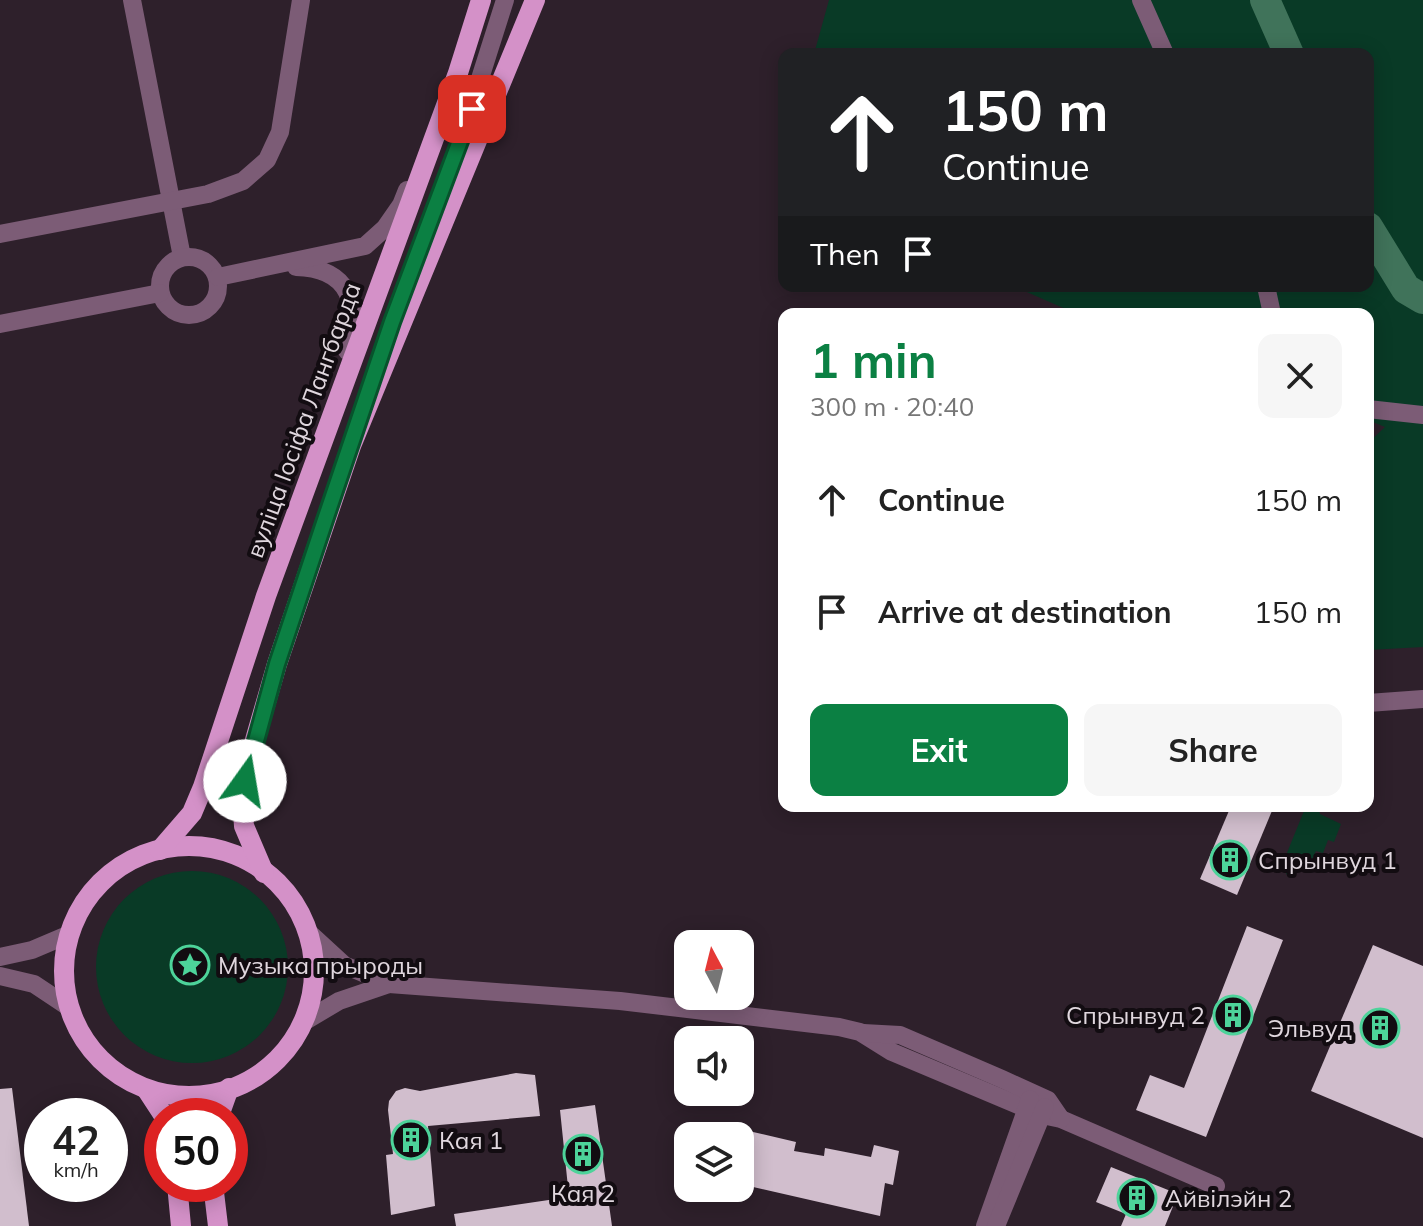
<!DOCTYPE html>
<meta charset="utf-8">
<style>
:root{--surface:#fff;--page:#f6f6f6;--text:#222;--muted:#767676;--accent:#0b8043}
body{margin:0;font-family:Mulish,sans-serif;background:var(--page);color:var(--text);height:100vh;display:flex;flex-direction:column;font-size:30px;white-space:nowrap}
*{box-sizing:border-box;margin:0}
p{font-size:26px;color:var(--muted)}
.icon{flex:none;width:44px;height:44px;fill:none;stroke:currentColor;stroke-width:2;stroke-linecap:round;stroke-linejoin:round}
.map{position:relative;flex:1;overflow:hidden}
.side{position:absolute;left:778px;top:308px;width:596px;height:504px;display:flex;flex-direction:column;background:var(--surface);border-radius:16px;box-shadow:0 4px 20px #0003}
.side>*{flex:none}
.guide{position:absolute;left:778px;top:48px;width:596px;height:244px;border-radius:16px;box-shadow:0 4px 20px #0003;background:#202124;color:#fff;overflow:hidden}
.needle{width:52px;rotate:353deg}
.tools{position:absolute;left:674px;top:930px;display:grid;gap:16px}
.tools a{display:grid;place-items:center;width:80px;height:80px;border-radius:16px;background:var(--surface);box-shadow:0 4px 20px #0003;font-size:40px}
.speed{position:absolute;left:24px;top:1098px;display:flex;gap:16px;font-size:40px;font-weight:700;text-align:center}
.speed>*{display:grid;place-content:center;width:104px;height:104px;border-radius:50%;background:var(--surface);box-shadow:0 4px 20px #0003;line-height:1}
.speed small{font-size:20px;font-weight:400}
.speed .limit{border:12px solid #d22;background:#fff;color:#111}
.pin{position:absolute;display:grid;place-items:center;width:68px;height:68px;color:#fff;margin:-34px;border-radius:16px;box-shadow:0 4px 12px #0006}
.me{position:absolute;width:88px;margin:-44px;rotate:13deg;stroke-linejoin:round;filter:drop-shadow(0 0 6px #0008)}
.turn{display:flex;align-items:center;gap:28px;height:168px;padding:0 32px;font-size:36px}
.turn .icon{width:104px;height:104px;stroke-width:2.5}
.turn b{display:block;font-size:56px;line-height:68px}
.then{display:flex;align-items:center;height:76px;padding:0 32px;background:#0003;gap:16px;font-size:30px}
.round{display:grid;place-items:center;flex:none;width:84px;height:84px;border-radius:16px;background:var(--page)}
.summary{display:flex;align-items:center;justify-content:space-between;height:136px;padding:0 32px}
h1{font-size:48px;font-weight:700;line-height:60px;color:var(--accent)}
.button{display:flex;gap:16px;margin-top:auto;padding:16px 32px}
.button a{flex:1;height:92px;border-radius:16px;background:var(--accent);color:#fff;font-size:32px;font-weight:700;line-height:92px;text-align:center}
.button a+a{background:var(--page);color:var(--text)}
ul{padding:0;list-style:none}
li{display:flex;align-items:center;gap:24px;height:112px;padding:0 32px}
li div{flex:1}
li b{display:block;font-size:30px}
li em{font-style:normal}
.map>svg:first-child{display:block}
.green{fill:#093a26}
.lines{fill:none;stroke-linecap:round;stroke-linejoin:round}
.river{stroke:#40735a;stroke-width:30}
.building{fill:#d1becd}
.minor{stroke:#7c5c76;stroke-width:18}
.major{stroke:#d491c8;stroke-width:20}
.route-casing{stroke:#07532c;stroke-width:20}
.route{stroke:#0b8043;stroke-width:14}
.labels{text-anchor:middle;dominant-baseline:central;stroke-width:8;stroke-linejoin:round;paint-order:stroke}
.street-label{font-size:24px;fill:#e0d7de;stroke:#120c11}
.poi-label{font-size:24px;fill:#e0d7de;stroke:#120c11;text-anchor:start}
</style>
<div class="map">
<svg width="1423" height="1226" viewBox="0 0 1423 1226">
<rect width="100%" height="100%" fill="#2e202b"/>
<g class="green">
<polygon points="829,0 1423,0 1423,647 1368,650 1368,443 1385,427 1368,420 1368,314 1077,314 1013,286 1368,286 1368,54 814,54"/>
<polygon points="1306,806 1317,806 1320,814 1341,824 1334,842 1328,840 1323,853 1316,851 1308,868 1287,875 1282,865"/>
<circle cx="192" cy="967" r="96"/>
</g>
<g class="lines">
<g class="river">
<polyline points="1265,0 1289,54"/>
<polyline points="1368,227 1406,289 1423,299"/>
</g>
</g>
<g class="building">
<polygon points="1231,806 1274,806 1237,895 1200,879"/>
<polygon points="1247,926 1283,940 1206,1137 1136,1110 1150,1075 1184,1088"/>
<polygon points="1373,945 1423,966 1423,1138 1311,1091"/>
<polygon points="516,1073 535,1075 540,1116 428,1126 435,1206 391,1215 386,1155 393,1154 388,1110 389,1101 396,1091 405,1088 420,1091"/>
<polygon points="12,1088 29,1226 0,1226 0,1089"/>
<polygon points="595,1105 612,1226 456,1226 454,1214 569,1197 560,1110"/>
<polygon points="740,1129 796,1142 794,1151 824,1156 825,1148 871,1157 874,1145 899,1151 893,1185 885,1183 880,1216 740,1184"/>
<polygon points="1111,1167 1178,1194 1165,1226 1121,1226 1126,1214 1096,1202"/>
</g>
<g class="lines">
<g class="minor">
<polyline points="132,0 182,257"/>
<polyline points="1141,0 1165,54"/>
<polyline points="0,234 208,194 243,181 267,160 280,132 301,0"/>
<circle cx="189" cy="286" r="29"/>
<path d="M296,267C350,268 361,305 347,351"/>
<polyline points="218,277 365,246 385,228 401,205 407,190"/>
<polyline points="1266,286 1272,314"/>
<polyline points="394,318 457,151 505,0"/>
<polyline points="0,324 160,293"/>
<polyline points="1368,409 1423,415"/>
<polyline points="1368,703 1423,699"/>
<polyline points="307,931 344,965 389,984 620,1001 839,1027 860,1032 892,1052 1042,1115 1061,1119 1216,1186"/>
<polyline points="0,957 32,950 65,936"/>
<polyline points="0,976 34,984 67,1006"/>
<polyline points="307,1020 339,1001 389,984"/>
<polyline points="863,1033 900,1035 1002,1079 1048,1100 1061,1119"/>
<polyline points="985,1226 1030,1099"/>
<polyline points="996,1226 1045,1107"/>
</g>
<g class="major">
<circle cx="189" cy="971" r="125"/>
<polyline points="160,850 192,813 203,787 266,596 458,73 481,0"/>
<polyline points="264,873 244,826 242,797 248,764 277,664 351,446 535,0"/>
<polyline points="147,1090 164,1116"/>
<polyline points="219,1116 229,1088"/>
<polyline points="177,1184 181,1226"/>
<polyline points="213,1184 218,1226"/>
</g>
</g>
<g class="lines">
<defs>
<polyline id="route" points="245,781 277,664 325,520 392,322 472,109"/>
</defs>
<use href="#route" class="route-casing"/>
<use href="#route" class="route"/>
</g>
<defs>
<symbol id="building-ring" viewBox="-11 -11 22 22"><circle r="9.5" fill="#120c11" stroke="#4dd39a" stroke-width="1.5"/><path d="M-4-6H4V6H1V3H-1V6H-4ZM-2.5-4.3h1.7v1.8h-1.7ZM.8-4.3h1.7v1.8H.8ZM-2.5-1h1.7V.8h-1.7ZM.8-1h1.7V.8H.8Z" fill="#4dd39a"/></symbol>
<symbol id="sight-ring" viewBox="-11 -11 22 22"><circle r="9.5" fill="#120c11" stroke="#4dd39a" stroke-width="1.5"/><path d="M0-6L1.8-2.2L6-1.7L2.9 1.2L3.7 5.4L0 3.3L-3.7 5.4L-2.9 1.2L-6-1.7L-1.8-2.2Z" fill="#4dd39a"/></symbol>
</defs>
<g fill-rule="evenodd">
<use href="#building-ring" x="1208" y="838" width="44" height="44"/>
<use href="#sight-ring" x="168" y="943" width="44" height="44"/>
<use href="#building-ring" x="1211" y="993" width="44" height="44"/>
<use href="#building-ring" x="1358" y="1006" width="44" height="44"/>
<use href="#building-ring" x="389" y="1118" width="44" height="44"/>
<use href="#building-ring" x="561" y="1132" width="44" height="44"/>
<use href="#building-ring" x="1115" y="1176" width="44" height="44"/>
</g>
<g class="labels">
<g class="street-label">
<text transform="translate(303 420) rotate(-70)">вуліца Іосіфа Лангбарда</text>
</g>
<g class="poi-label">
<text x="1258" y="860">Спрынвуд 1</text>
<text x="218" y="965">Музыка прыроды</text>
<text x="1205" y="1015" text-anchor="end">Спрынвуд 2</text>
<text x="1352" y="1028" text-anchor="end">Эльвуд</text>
<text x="439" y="1140">Кая 1</text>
<text x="583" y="1193" text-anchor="middle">Кая 2</text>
<text x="1165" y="1198">Айвілэйн 2</text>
</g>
</g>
</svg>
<div class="tools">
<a><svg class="needle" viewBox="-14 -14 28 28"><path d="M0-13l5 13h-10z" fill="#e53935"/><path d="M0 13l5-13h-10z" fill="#767676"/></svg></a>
<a><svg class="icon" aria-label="sound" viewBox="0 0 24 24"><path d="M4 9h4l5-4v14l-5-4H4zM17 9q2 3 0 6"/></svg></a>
<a><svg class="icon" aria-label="layers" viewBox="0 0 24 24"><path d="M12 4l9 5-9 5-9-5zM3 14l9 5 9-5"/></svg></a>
</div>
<div class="speed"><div>42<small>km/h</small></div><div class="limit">50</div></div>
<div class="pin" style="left:472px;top:109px;background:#d93025"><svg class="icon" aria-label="arrive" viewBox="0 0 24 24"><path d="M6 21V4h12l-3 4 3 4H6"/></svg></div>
<svg class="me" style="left:245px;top:781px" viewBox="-20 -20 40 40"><circle r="19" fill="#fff"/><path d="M0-13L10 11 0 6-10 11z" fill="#0b8043"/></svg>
<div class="guide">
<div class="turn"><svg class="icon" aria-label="ahead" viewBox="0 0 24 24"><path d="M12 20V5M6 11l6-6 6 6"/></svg><div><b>150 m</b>Continue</div></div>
<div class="then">Then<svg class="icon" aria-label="arrive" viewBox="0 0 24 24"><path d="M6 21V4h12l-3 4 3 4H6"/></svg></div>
</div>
<section class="side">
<div class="summary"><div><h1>1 min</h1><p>300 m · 20:40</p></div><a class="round"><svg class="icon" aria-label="close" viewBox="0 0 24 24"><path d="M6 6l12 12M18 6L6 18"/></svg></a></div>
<ul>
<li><svg class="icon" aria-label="ahead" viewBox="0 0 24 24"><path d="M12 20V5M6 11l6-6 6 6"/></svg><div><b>Continue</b></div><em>150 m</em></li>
<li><svg class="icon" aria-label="arrive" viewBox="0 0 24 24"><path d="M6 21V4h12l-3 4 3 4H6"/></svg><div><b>Arrive at destination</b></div><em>150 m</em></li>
</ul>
<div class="button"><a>Exit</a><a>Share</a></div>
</section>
</div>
